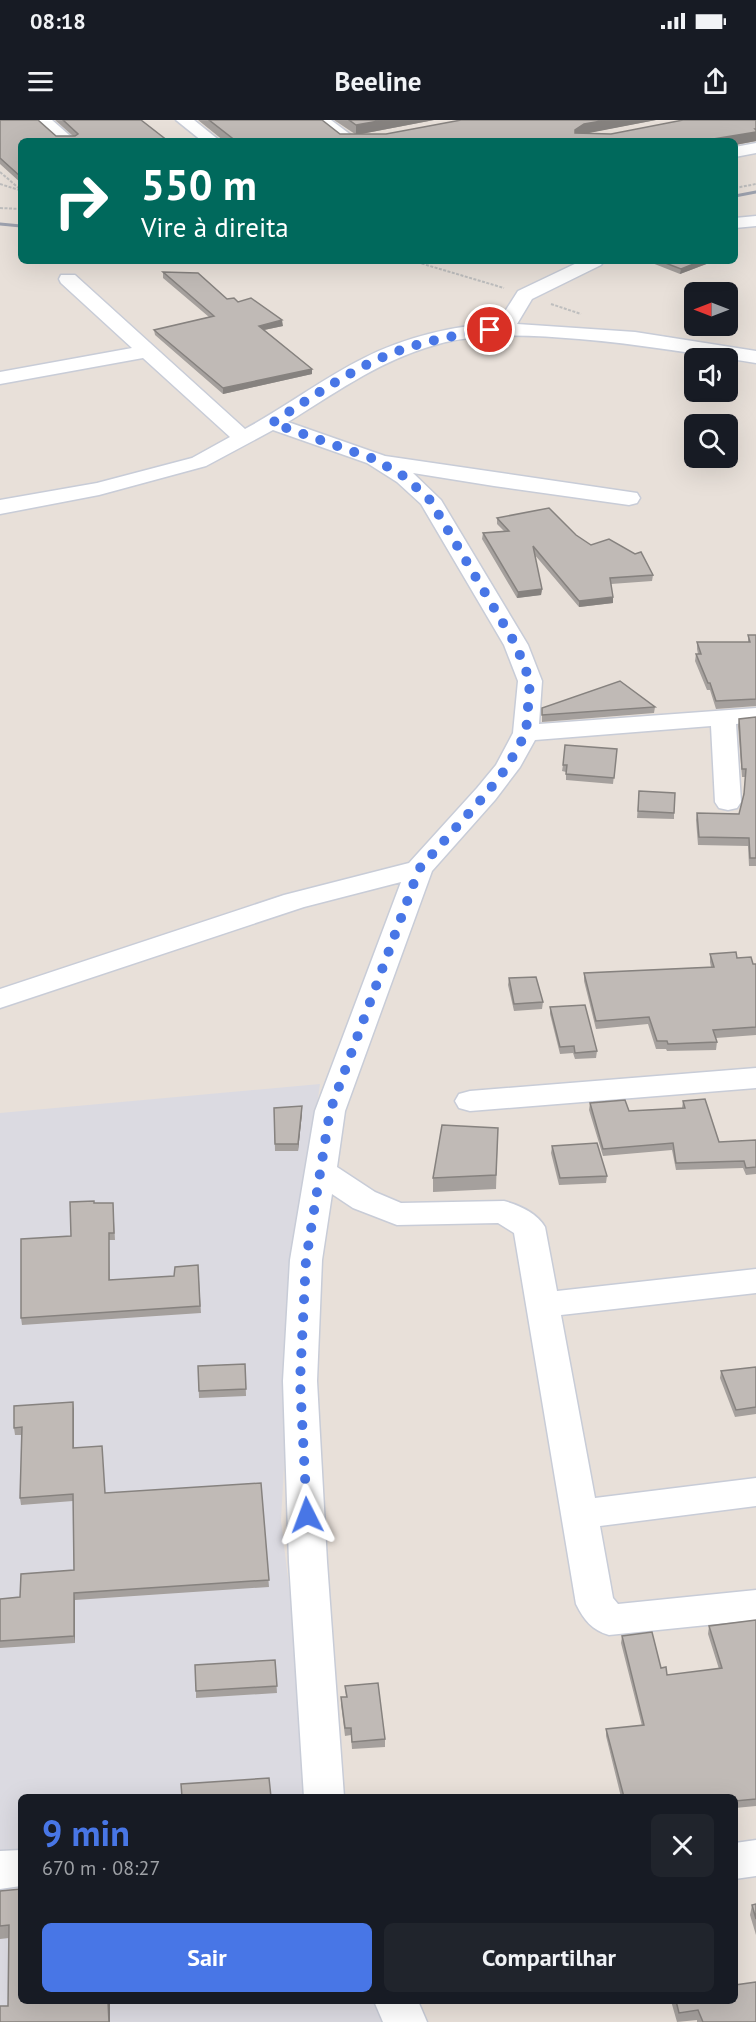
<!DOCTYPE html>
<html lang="pt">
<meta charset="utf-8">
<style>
:root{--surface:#171b24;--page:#20242c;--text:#f1f3f6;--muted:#9ea1a6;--accent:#4876e6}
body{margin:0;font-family:"PT Sans",sans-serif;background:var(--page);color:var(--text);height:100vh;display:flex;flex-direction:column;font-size:22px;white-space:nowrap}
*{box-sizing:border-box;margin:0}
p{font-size:20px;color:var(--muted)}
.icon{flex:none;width:33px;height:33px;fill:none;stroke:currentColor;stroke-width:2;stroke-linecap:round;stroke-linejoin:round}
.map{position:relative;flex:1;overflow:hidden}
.sheet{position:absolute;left:18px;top:1674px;width:720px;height:210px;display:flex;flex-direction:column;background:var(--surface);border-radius:9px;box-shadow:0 6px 24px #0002}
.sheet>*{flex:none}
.guide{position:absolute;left:18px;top:18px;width:720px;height:126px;border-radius:9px;box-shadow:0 6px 24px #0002;background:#00695c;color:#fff;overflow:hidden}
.needle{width:39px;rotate:270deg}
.fabs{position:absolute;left:684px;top:162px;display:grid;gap:12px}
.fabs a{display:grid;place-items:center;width:54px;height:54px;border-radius:9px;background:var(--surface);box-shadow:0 6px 24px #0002;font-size:30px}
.pin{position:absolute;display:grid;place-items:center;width:51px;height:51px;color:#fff;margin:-26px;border:3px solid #fff;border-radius:50%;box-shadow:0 2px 6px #0007}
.me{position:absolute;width:66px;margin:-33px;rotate:357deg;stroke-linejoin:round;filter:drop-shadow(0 0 4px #0008)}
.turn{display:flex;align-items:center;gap:21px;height:126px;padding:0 24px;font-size:27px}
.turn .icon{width:78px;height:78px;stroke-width:2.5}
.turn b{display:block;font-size:42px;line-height:51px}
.round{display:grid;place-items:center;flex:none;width:63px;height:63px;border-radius:9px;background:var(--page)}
.headline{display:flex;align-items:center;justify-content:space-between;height:102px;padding:0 24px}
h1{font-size:36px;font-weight:800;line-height:45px;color:var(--accent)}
.button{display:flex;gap:12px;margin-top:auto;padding:12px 24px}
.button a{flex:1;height:69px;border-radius:9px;background:var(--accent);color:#fff;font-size:24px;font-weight:800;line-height:69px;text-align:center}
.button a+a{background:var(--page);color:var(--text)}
.status{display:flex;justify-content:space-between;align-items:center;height:42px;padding:0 30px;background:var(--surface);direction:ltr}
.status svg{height:16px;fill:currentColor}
header{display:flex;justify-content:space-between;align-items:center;height:78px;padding:0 24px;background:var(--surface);font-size:27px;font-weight:800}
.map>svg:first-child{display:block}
.industrial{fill:#dbdae1}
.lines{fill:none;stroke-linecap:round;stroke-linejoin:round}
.minor-casing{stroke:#c8ccd7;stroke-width:3}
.path{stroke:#bebebe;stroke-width:2;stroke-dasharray:3 1.5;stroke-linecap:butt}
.minor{fill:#fff;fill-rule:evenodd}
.rail{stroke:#9da2af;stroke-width:3}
.wall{fill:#a5a09d}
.shaded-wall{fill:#86827f}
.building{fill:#c0bab6;stroke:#86827f;stroke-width:1.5}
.route{stroke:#4876e6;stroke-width:10;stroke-dasharray:0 18}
</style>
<div class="status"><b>08:18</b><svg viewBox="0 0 49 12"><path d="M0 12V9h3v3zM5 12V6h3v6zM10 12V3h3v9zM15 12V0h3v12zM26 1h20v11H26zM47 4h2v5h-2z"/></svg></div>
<header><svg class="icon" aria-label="menu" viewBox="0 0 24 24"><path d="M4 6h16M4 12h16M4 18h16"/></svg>Beeline<svg class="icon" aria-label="share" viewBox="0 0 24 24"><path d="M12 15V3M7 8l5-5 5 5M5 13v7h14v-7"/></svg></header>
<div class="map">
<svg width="756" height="1902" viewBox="0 0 756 1902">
<rect width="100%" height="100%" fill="#e8e0d9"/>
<polygon class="industrial" points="320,964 296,1134 281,1400 314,1677 21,1677 21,1881 382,1881 391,1902 0,1902 0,993"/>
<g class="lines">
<defs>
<g id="minor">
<polygon points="34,0 52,0 76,21 58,21"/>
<polygon points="176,0 194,0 220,21 202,21"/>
<polygon points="312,0 331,0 359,21 340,21"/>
<polygon points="756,23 756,33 735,37 735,27"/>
<polygon points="756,96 756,106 735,108 735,98"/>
<path d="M581,141H604L601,145L532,179L517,204L635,212L756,231V243C697,234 639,224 579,219C528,215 475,211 425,228C375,244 332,275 288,302L385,336L637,373L640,378L637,383L629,385L494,366L413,353L441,380L528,525L542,561L539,604L756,588V602L736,604L741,682L737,688L728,690L719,688L715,682L711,606L535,620L520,647L495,680L432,751L345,991L337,1047L375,1072L401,1083L504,1081C519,1085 537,1093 545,1107L557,1171L756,1149V1173L561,1195L595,1378L756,1358V1386L600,1406L613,1478L618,1484L756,1470V1500L609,1515C592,1510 584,1500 576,1484L514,1113L498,1103L397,1105L353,1088L332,1074L322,1140L317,1261L327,1442L344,1677H304L289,1442L283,1261L290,1140L315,991L401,762L304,787L0,888V869L284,775L409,743L477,668L496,645L513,613L518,561L504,525L421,384L397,362L367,343L273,310L206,346L99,375L0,394V380L97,363L192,338L230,317L143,238L0,264V252L132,228L61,163L59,159L61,155H75L245,309C286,287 323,258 364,238C403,218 453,205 497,204L518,171Z"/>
<polygon points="756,948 756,968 470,991 459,988 455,981 459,974 470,971"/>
<polygon points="756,1720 756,1756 735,1759 735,1723"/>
<polygon points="21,1730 21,1766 0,1769 0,1731"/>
<polygon points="374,1881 418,1881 427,1902 383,1902"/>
</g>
</defs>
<use href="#minor" class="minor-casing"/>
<g class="path">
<polyline points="0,52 21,70"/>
<polyline points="0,64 19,70"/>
<polyline points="735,68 756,64"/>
<polyline points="0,88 21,89"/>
<polyline points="413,141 504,168"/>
<polyline points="551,184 581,194"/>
</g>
<use href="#minor" class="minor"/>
<g class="rail">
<polyline points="735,76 756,72"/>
<polyline points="0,104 21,106"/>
</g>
</g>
<g class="wall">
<polygon points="0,0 56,16 73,16 55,0 141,0 168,21 21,21 21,63 0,44"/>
<polygon points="198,0 322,0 340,14 355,14 334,0 434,0 361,14 386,14 461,0 656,0 587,13 611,14 756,0 756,21 735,25 735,21 224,21"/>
<polygon points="647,141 709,141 709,143 680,154"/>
<polygon points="163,152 227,179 238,182 283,206 264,210 312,249 312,254 223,274 155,215 154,210 209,197 163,158"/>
<polygon points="497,398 576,415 591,425 653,455 652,461 611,464 613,483 579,487 534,434 542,469 541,475 517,478 482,419 483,413 504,411 497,404"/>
<polygon points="748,515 756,515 756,586 716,589 710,570 707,570 695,541 696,534 698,534 697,529 697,522 748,522"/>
<polygon points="655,587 654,593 542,602 542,588"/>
<polygon points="756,597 756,746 749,746 748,726 698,725 696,700 697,693 739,694 744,676 745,657 742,657 738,606 739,599"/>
<polygon points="617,629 613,664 566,660 566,652 562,651 563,645"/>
<polygon points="639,671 674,693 674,699 637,698"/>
<polygon points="710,834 737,838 753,844 756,844 756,915 716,918 717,922 716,930 667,931 666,929 656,929 648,904 596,909 584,861 584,853 711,847 710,842"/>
<polygon points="509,858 543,882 542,889 514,891 508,865"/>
<polygon points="550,887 597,931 596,938 575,939 573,933 560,934 550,894"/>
<polygon points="683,981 719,1022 756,1020 756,1054 746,1055 743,1048 676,1050 672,1030 603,1036 589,990 590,983 629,991 682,988"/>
<polygon points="302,986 302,993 298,1031 275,1031 274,988"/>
<polygon points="498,1008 496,1069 433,1072 433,1058"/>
<polygon points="552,1026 607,1056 606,1063 559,1065 551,1033"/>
<polygon points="94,1083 113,1083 115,1120 109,1120 110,1160 174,1156 198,1145 201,1193 22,1205 21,1198 71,1116"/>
<polygon points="245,1244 246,1276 199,1278 198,1246"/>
<polygon points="756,1247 756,1294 735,1297 720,1258 721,1251"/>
<polygon points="74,1289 74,1327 105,1373 261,1363 269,1467 75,1480 75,1523 0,1528 0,1479 20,1477 74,1450 73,1381 21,1385 20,1378 22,1315 15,1315 14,1308"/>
<polygon points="756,1500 756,1686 735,1688 735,1677 621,1677 606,1616 606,1609 642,1606 621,1523 622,1516 661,1548 667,1555 719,1549 708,1514 709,1506"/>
<polygon points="275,1540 277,1573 196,1578 196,1571"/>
<polygon points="345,1566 385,1619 385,1627 352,1629 351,1615 345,1616 341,1584 341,1577 346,1577"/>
<polygon points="21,1769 21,1881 110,1881 110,1902 8,1886 9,1818 0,1819 0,1771"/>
<polygon points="756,1784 756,1815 750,1795 752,1785"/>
<polygon points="671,1881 735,1881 756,1902 697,1902 697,1900 677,1902"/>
</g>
<g class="shaded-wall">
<polygon points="384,0 434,0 356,15 356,5"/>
<polygon points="607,0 656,0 584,14 575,19 575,10 584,4"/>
<polygon points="756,9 756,21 735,25 735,21 701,21"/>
<polygon points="701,141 709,141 709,143 680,154 681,149"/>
<polygon points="282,200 283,206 259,211 259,206"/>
<polygon points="312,249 312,254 223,274 223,268"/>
<polygon points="542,469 541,475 517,478 518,472"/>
<polygon points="613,477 613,483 579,487 579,481"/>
<polygon points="302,986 302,993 298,1031 298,1024"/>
<polygon points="73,1282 74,1289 74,1335 73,1328"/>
<polygon points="74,1473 75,1480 75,1523 74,1516"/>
<polygon points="108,1881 110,1881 110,1902 109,1902"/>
</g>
<g class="building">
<polygon points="0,0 38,0 56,16 75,16 78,14 63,0 141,0 168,21 21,21 21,57 0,38"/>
<polygon points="209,0 322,0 340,14 386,14 461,0 607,0 584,4 575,10 575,13 611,14 683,0 756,0 756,9 755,9 756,10 756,12 701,21 236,21"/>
<polygon points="349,0 384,0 356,5"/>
<polygon points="660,141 701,141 681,149"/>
<polygon points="163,152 198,153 227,179 234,178 238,182 251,178 282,200 259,206 312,249 223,268 154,210 214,196"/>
<polygon points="549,388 576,415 591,425 609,419 635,434 641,432 653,455 610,458 613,477 579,481 533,426 542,469 518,472 483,413 509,411 497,398"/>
<polygon points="748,515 756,515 756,579 716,581 710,563 708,563 696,534 701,534 697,522 750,522"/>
<polygon points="620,561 655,587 542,595 542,588"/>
<polygon points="756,597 756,738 750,738 749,718 699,717 697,693 739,694 744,674 746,649 742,649 739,599"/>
<polygon points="565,625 617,629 614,658 566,654 567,645 563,645"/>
<polygon points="639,671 675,673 674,693 638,691"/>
<polygon points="736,832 737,838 751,837 753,844 756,844 756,907 713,910 717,922 668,924 667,921 657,921 649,897 596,901 584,853 714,847 710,834"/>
<polygon points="536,857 543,882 514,884 509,858"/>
<polygon points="585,885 597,931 575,933 574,926 560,927 550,887"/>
<polygon points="705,979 719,1022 756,1020 756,1047 746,1048 744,1041 676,1043 673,1023 603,1029 590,983 625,980 629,991 685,988 683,981"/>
<polygon points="302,986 298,1024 275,1024 274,988"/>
<polygon points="442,1005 498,1008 496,1055 433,1058"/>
<polygon points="597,1023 607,1056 560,1058 552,1026"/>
<polygon points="94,1081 94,1083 113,1083 114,1113 109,1113 109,1160 174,1156 175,1147 198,1145 200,1186 21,1198 21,1119 71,1116 70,1082"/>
<polygon points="245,1244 246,1269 199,1271 198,1246"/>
<polygon points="756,1247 756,1287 736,1290 721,1251"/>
<polygon points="73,1282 73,1328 102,1326 105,1373 261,1363 269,1460 74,1473 74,1516 0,1521 0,1479 20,1477 21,1454 74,1450 73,1374 20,1378 22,1307 14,1308 14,1286"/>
<polygon points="756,1500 756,1679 735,1681 735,1677 694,1677 694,1675 675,1677 624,1677 606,1609 644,1605 622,1516 652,1512 661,1548 666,1547 667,1555 722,1548 709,1506"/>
<polygon points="275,1540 277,1566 196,1571 195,1545"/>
<polygon points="378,1563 385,1619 352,1622 351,1608 345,1608 341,1577 347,1577 345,1566"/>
<polygon points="269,1658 271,1677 182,1677 181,1664"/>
<polygon points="21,1769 21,1881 108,1881 109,1902 0,1902 0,1886 8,1886 9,1805 0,1806 0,1771"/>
<polygon points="756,1784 756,1799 752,1785"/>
<polygon points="756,1862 756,1902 703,1902 698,1890 679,1893 676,1881 735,1881 735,1865"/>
</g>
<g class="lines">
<path class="route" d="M307,1395L300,1261L306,1140L330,991L419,749L486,674L507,647L526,613L530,561L516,525L430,380L405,357L374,339L272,303C304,282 336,260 370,243C408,224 449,216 490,210"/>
</g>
</svg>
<div class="fabs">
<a><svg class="needle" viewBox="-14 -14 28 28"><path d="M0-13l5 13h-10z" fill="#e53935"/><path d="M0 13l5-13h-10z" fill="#9ea1a6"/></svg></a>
<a><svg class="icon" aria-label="sound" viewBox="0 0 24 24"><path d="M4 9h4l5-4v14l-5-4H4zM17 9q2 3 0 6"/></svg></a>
<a><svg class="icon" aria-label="search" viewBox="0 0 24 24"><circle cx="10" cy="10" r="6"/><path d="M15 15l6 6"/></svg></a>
</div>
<div class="pin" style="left:490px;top:210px;background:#d93025"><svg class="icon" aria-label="arrive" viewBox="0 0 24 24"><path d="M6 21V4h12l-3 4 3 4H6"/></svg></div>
<svg class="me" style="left:307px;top:1395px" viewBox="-20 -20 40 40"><path d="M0-17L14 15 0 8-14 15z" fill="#4876e6" stroke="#fff" stroke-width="4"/></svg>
<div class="guide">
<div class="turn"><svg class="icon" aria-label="right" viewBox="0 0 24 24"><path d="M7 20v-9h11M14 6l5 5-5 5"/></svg><div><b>550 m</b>Vire à direita</div></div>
</div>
<section class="sheet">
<div class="headline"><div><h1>9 min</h1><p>670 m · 08:27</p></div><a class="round"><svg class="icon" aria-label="close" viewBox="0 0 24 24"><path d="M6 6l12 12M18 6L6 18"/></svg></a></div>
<div class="button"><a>Sair</a><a>Compartilhar</a></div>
</section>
</div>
